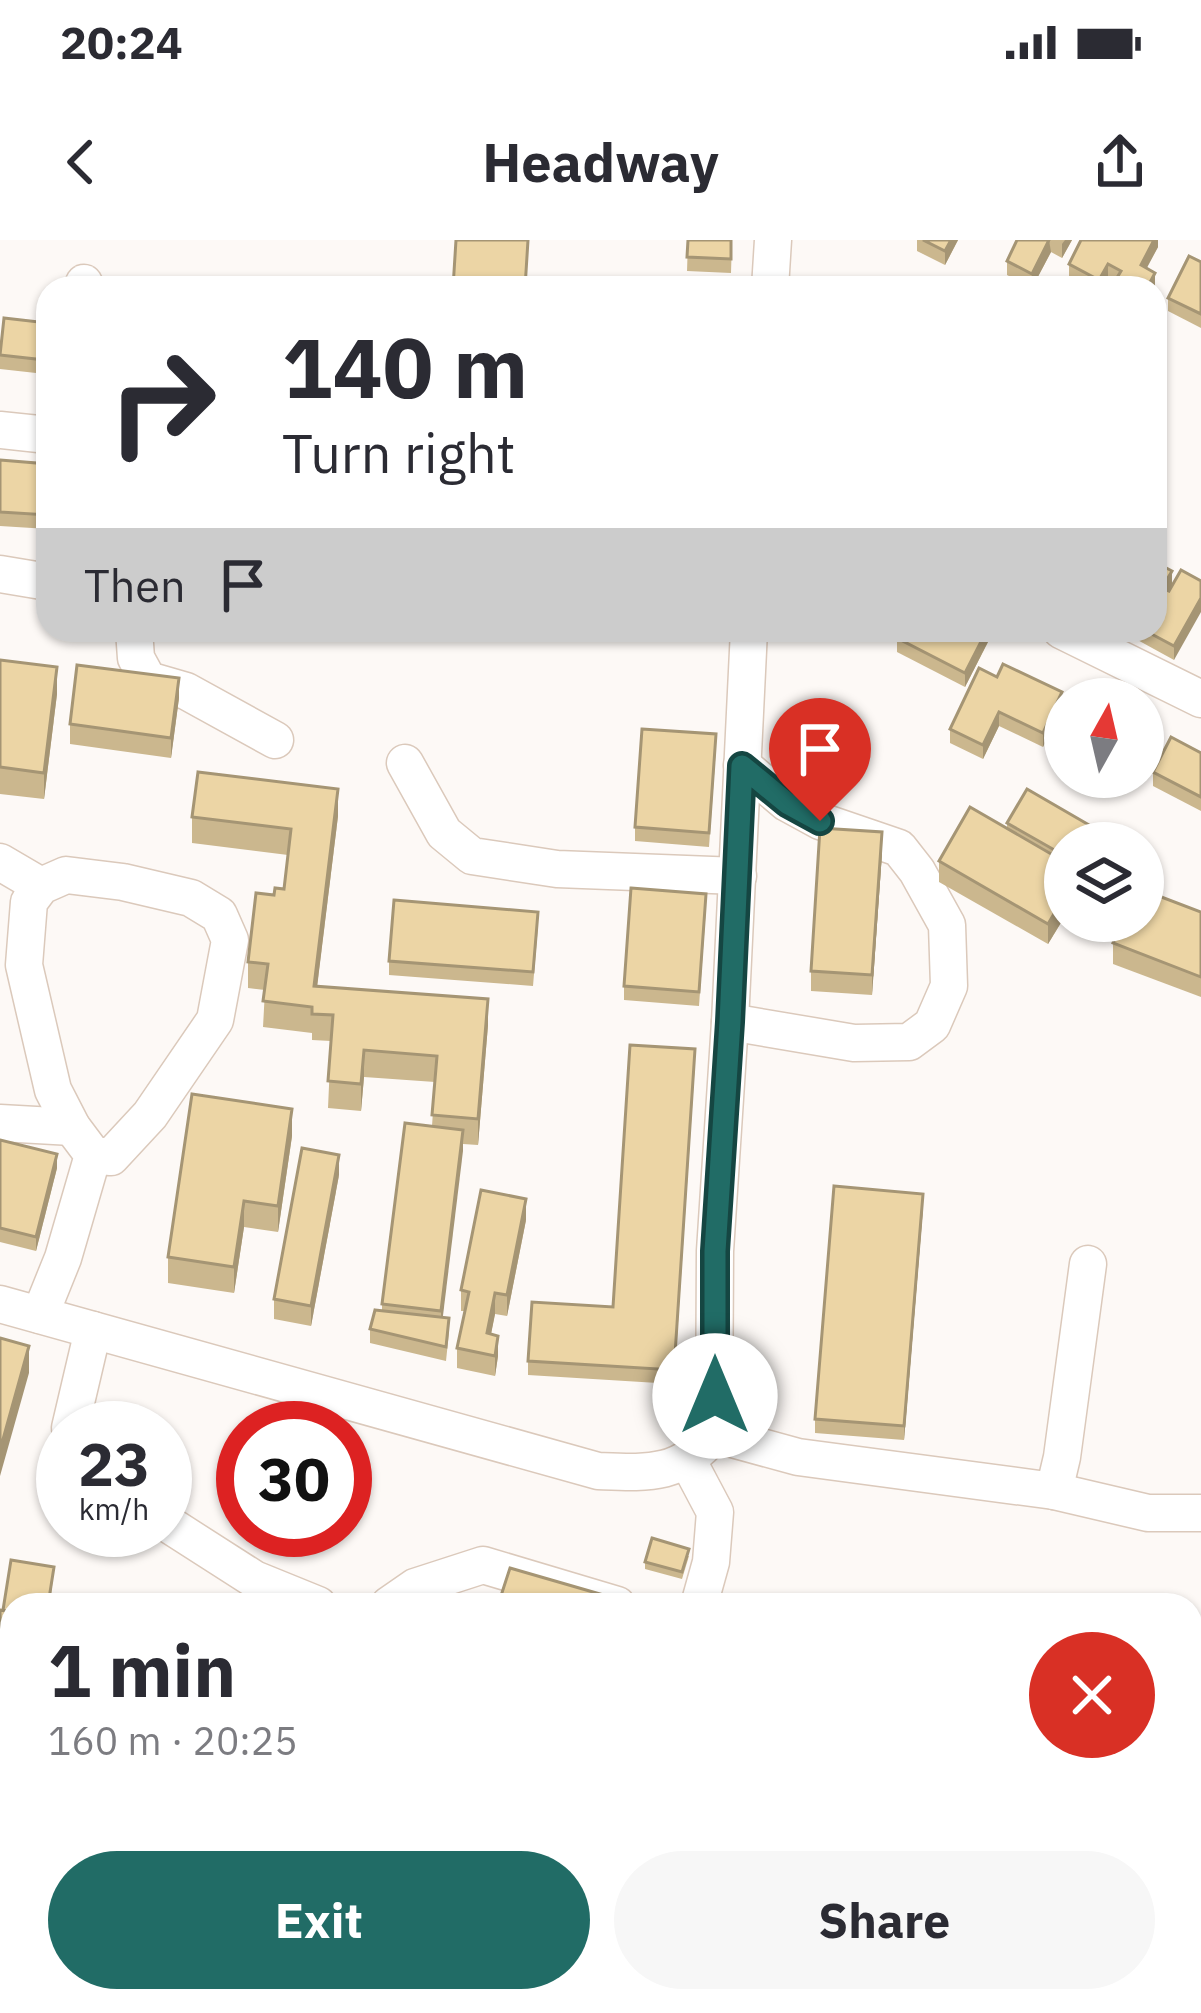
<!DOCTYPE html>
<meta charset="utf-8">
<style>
:root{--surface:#fff;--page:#f7f7f7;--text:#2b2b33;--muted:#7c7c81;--accent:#216c66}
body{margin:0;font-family:"IBM Plex Sans",sans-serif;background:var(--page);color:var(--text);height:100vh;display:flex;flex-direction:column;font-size:45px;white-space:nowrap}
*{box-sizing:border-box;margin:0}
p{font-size:39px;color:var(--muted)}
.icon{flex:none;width:66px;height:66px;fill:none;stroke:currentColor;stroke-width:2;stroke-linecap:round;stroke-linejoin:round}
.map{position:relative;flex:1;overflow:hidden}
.drawer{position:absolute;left:0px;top:1353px;width:1203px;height:420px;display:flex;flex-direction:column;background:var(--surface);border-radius:36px 36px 0 0;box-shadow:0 3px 9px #0004}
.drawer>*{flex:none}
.hud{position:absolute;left:36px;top:36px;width:1131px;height:366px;border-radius:36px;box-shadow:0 3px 9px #0004;background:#fff;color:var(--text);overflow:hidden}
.needle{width:78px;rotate:8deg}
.buttons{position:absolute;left:1044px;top:438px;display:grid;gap:24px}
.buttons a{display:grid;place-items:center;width:120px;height:120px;border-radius:50%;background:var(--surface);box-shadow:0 3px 9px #0004;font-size:60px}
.speed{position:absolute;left:36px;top:1161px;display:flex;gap:24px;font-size:60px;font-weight:700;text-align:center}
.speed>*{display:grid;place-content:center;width:156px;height:156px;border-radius:50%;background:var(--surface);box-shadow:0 3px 9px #0004;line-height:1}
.speed small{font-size:30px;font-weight:400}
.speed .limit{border:18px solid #d22;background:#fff;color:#111}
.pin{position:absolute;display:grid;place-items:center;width:102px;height:102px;color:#fff;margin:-123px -51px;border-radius:50% 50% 50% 0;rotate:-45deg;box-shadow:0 0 12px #0007}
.pin .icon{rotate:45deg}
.me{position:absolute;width:132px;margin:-66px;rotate:0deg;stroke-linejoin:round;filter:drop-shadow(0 0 9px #0008)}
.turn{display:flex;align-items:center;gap:42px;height:252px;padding:0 48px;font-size:54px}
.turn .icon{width:156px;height:156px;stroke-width:2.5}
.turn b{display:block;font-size:84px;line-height:102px}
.then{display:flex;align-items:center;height:114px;padding:0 48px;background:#0003;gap:24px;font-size:45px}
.round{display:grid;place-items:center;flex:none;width:126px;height:126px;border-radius:63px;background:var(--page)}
.head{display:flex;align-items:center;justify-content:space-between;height:204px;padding:0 48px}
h1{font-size:72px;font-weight:700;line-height:90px}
.button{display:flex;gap:24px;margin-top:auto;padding:24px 48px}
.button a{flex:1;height:138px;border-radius:72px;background:var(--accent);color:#fff;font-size:48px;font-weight:700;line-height:138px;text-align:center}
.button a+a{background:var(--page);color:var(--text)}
.status{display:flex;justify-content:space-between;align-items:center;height:84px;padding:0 60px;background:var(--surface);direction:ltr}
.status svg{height:33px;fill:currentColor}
header{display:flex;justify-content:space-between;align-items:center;height:156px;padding:0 48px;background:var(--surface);font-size:54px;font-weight:700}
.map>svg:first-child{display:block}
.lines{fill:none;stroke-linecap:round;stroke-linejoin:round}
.minor-casing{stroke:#dbc9bb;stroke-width:39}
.path{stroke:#9d9793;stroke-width:6;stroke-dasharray:9 9;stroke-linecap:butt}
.minor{stroke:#fff;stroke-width:36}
.wall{fill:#cbb78e}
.shaded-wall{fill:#a59574}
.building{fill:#ecd5a5;stroke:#a59574;stroke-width:3}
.route-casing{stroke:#154642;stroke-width:30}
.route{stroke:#216c66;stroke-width:21}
</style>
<div class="status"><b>20:24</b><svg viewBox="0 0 49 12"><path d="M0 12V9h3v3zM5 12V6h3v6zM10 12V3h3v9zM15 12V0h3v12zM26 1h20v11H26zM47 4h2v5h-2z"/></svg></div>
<header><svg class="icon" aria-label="back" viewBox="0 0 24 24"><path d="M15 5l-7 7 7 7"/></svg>Headway<svg class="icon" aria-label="share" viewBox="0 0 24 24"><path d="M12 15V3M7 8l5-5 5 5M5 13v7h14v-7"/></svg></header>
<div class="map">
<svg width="1201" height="1773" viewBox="0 0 1201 1773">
<rect width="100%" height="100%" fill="#fdf9f6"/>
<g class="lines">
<defs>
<g id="minor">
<polyline points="83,48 84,43"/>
<polyline points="770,48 773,0"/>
<polyline points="0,190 48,195"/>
<polyline points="0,334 48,342"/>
<polyline points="134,390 136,418 148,440 186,451 275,500"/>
<polyline points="1061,390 1201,459"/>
<polyline points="405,523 444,593 472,616 557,629 738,636"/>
<polyline points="0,622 41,646"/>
<polyline points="730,782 854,803 909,802 932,785 949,746 947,685 917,631 899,608 820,581 787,563 742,525"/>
<polyline points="0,883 72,887"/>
<path d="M0,1064L598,1231C648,1233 681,1236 714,1194"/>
<polyline points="40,1075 63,1018 93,915 111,917 150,875 215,780 230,700 219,675 191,658 123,642 66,635 41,646 29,662 24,725 53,850 72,887 93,915"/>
<polyline points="70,1188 93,1090"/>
<polyline points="714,1194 715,1011 730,782 749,390"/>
<polyline points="714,1194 798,1217 1054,1251 1148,1273 1201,1273"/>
<polyline points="688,1221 715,1272 711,1322 699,1365"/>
<polyline points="1054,1251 1062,1217 1088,1024"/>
<polyline points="165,1282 254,1339 318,1365"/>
<polyline points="389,1365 415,1347 483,1325 617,1365"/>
<polyline points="0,1505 12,1507"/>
<polyline points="253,1773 256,1761"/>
<polyline points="601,1773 604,1761"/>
</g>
</defs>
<use href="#minor" class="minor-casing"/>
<polyline class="path" points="113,45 151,48"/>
<use href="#minor" class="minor"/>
</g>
<g class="wall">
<polygon points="688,0 732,0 731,33 687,31"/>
<polygon points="917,0 958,0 945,25 917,11"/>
<polygon points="1017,0 1072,0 1062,18 1051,12 1032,48 1007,35 1007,21"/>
<polygon points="1158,0 1158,7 1146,28 1155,48 1112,48 1115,42 1108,38 1103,48 1088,48 1069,38 1069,24"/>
<polygon points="1201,22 1201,88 1168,71 1168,58"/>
<polygon points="48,83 45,134 0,129 0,115"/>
<polygon points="0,220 48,224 48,289 0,286"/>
<polygon points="1155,322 1172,345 1169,351 1181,330 1174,420 1123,392 1123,390 1155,390"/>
<polygon points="991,390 991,396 965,447 897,412 897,398"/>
<polygon points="0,420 57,454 44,559 0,554"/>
<polygon points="979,428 1062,466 1043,507 999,486 983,519 950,503 950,489"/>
<polygon points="179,458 171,518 70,504 70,484"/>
<polygon points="716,508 709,607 635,601 635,587"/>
<polygon points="1201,513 1201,571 1153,546 1153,532"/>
<polygon points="1084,537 1125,537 1117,553"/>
<polygon points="338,576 317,746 488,785 478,905 463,904 442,1078 449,1092 446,1121 370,1103 370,1089 382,1070 382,1064 432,886 435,842 364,837 361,871 328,868 331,801 312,800 312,793 263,787 265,750 248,748 248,722 274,655 284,649 288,615 192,603 192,577"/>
<polygon points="1007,583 1065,603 1065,676 1048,704 939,642 939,621 1007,589"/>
<polygon points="882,613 872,755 811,751 811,731"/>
<polygon points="706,668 699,766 624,760 624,746"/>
<polygon points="1201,672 1201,757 1113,724 1113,703"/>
<polygon points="538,686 533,746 389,735 389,721"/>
<polygon points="695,823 674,1144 528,1135 528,1121 613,1067"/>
<polygon points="292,896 278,992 244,987 234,1053 168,1043 168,1017"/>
<polygon points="0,900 57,928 36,1011 0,1002"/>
<polygon points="339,935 311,1086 274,1079 274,1059"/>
<polygon points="923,968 904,1200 815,1193 815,1179"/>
<polygon points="526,980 507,1076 495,1074 491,1094 498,1116 495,1136 457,1128 457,1108 465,1071 461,1071 461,1050"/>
<polygon points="689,1316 682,1339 645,1329 645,1322"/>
<polygon points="11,1320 54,1327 50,1365 12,1365 12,1466 0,1464 0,1370 3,1370"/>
<polygon points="301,1761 555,1761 552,1773 301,1773"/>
</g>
<g class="shaded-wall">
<polygon points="951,0 958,0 945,25 945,11"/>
<polygon points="1049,0 1051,12 1032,48 1032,34"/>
<polygon points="1065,0 1072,0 1062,18 1062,4"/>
<polygon points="1154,0 1158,0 1158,7 1141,39 1141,25"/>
<polygon points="1108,24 1108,38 1103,48 1099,48 1099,40"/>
<polygon points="1155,33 1155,47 1147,48"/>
<polygon points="1172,331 1172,345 1162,362 1162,348"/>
<polygon points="1201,358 1201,372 1174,420 1174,406"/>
<polygon points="987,390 991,390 991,396 965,447 965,433"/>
<polygon points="57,427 57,454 44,559 44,533"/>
<polygon points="179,438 179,458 171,518 171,498"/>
<polygon points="1062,452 1062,466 1043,507 1043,493"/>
<polygon points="999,472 999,486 983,519 983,505"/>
<polygon points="1147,479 1147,493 1143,501 1143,488"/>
<polygon points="1118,537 1125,537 1117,553 1117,539"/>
<polygon points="338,549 338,576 314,772 314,746"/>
<polygon points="1096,589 1096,602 1088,603"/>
<polygon points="882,592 882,613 872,755 872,735"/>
<polygon points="1065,655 1065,676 1048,704 1048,684"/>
<polygon points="488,759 488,785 478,905 478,879"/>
<polygon points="364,810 364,837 361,871 361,844"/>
<polygon points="292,869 292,896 278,992 278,966"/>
<polygon points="463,890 463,911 441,1092 441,1071"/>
<polygon points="57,914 57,928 36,1011 36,997"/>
<polygon points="339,915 339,935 311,1086 311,1066"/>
<polygon points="923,954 923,968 904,1200 904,1186"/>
<polygon points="526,959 526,980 507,1076 507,1055"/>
<polygon points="244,961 244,987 234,1053 234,1027"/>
<polygon points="495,1053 495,1074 487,1114 487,1093"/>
<polygon points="498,1096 498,1116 495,1136 495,1116"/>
<polygon points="29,1106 29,1133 0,1236 0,1210"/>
<polygon points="134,1761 143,1761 139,1773 131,1773"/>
<polygon points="547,1761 555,1761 552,1773 544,1773"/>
<polygon points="745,1761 753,1761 749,1773 741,1773"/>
</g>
<g class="building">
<polygon points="456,0 528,0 525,48 453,48"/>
<polygon points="688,0 731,0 731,19 687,17"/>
<polygon points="923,0 951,0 945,11"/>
<polygon points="1017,0 1049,0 1032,34 1007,21"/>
<polygon points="1081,0 1154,0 1141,25 1155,33 1147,48 1112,46 1121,31 1108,24 1099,40 1069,24"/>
<polygon points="1189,16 1201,22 1201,74 1168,58"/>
<polygon points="4,78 48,83 45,120 0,115"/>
<polygon points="0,220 48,224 48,275 0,272"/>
<polygon points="1155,322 1172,331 1162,348 1169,351 1181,330 1201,341 1201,358 1174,406 1144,390 1155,390"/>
<polygon points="901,390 987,390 965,433 897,398"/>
<polygon points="0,420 57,427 44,533 0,527"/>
<polygon points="1003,424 1062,452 1043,493 999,472 983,505 950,489 979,428 997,437"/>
<polygon points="77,425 179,438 171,498 70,484"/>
<polygon points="642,489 716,494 709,593 635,587"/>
<polygon points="1171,497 1201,513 1201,557 1153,532"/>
<polygon points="198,532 338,549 314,746 488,759 478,879 432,875 437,816 364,810 361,844 328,841 333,775 312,774 312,767 263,761 268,724 248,722 256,653 274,655 275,648 284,649 291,589 192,577"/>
<polygon points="1027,549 1096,589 1088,603 1065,603 1065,616 1007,583"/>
<polygon points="970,567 1065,622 1065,655 1048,684 939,621"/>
<polygon points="820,588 882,592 872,735 811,731"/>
<polygon points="631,648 706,654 699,752 624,746"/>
<polygon points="1143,650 1201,672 1201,737 1113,703 1122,681 1143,681"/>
<polygon points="394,660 538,672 533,732 389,721"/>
<polygon points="630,805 695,809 674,1130 528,1121 532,1062 613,1067"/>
<polygon points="192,854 292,869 278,966 244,961 234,1027 168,1017"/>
<polygon points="405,883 463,890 441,1071 382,1064"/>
<polygon points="0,900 57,914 36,997 0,988"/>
<polygon points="302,908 339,915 311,1066 274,1059"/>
<polygon points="834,946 923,954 904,1186 815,1179"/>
<polygon points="481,950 526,959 507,1055 495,1053 487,1093 498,1096 495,1116 457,1108 469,1052 461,1050"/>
<polygon points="375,1070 449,1078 446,1107 370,1089"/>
<polygon points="0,1098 29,1106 0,1210"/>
<polygon points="652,1298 689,1309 682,1332 645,1322"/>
<polygon points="11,1320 54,1327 48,1365 12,1365 12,1372 3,1370"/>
<polygon points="510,1328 638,1365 498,1365"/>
<polygon points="0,1370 12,1372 12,1440 0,1438"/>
<polygon points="0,1515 12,1519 12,1761 134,1761 131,1773 0,1773"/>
<polygon points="345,1761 547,1761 544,1773 347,1773 350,1763"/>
<polygon points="642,1761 745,1761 741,1773 638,1773"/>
<polygon points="838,1761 879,1761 917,1773 835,1773"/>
</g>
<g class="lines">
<defs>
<polyline id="route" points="715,1156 715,1011 730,782 742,526 787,563 820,581"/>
</defs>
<use href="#route" class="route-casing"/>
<use href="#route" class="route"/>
</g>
</svg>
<div class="buttons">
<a><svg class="needle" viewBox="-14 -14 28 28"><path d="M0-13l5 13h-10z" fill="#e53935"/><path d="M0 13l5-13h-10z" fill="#7c7c81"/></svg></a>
<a><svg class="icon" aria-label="layers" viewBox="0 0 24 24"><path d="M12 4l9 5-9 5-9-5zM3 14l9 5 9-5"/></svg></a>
</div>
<div class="speed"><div>23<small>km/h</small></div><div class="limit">30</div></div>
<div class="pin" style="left:820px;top:581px;background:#d93025"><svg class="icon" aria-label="arrive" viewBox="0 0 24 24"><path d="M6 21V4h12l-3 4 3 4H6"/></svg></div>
<svg class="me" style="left:715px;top:1156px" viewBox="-20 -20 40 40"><circle r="19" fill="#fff"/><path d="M0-13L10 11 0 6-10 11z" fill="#216c66"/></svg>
<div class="hud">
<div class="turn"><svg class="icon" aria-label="right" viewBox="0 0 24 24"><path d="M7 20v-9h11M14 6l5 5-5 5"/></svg><div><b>140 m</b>Turn right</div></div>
<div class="then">Then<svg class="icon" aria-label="arrive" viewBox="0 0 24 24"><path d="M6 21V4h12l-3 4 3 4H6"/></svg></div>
</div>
<section class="drawer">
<div class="head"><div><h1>1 min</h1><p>160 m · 20:25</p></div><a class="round" style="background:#d93025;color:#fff"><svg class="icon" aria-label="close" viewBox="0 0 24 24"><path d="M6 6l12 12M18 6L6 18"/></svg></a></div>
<div class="button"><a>Exit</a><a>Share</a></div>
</section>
</div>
